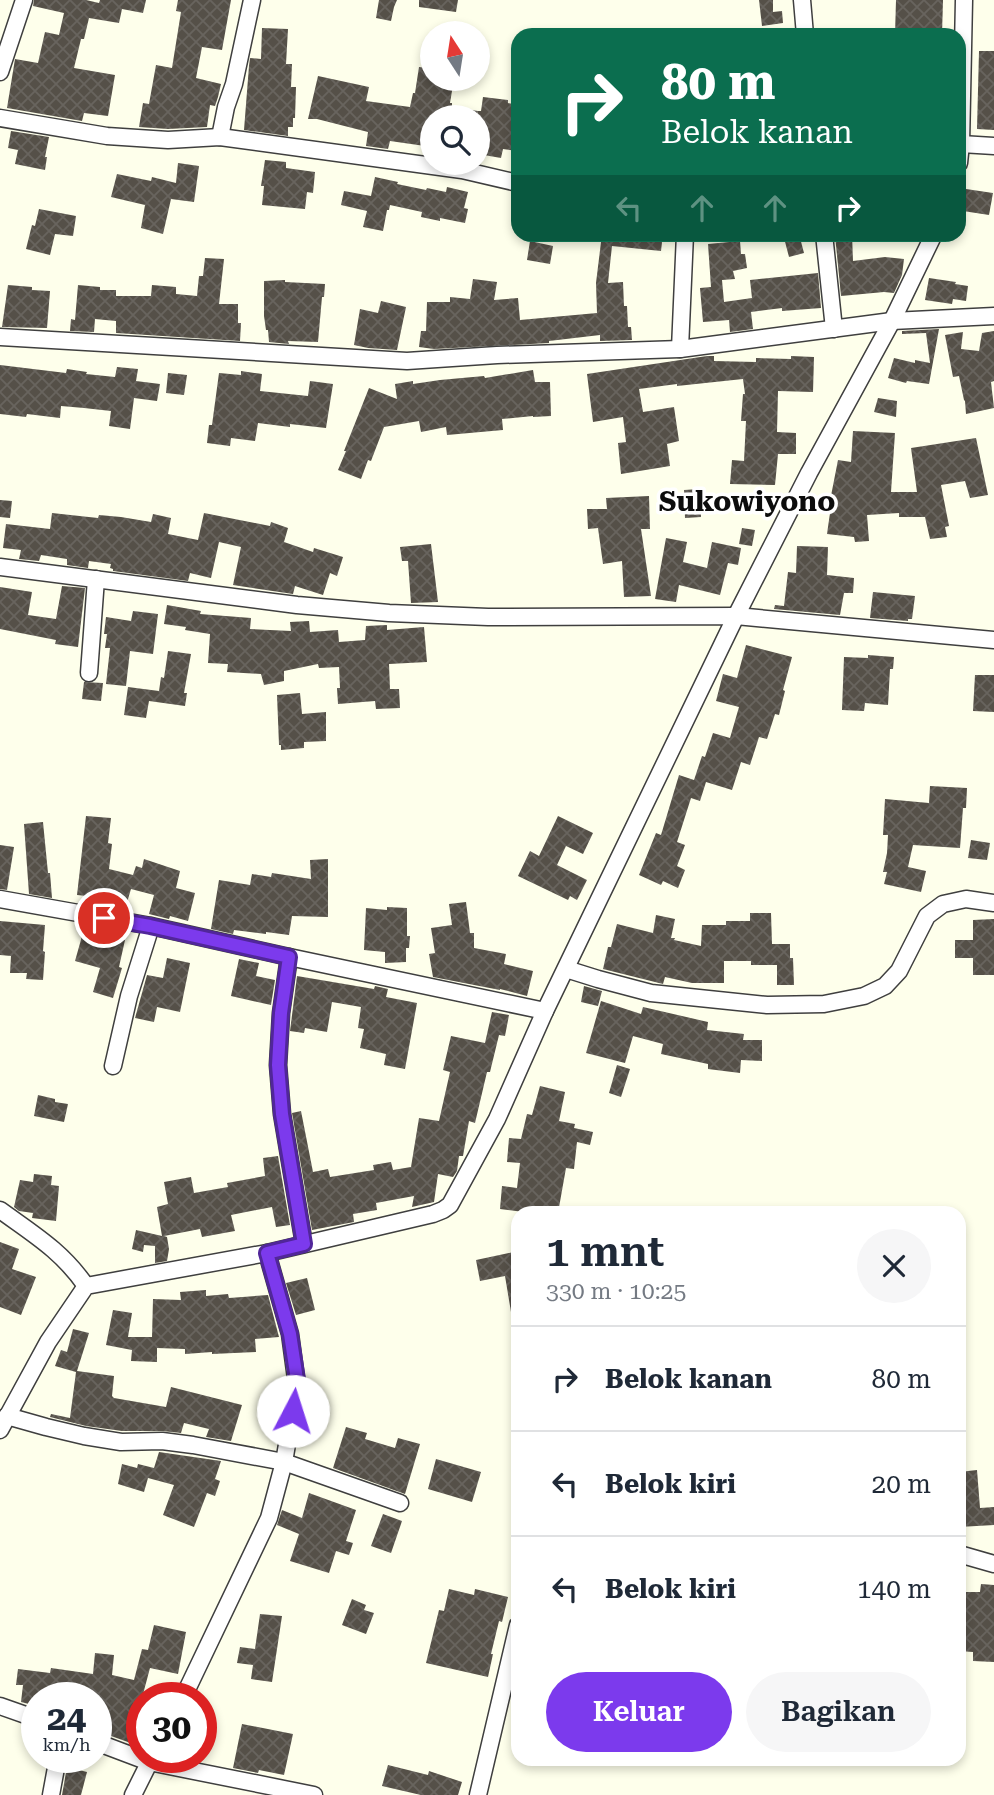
<!DOCTYPE html>
<html lang="id">
<meta charset="utf-8">
<style>
:root{--surface:#fff;--page:#f6f6f7;--text:#1f2937;--muted:#747a83;--line:#e0e1e3;--accent:#7c3aed}
body{margin:0;font-family:"Roboto Serif",serif;background:var(--page);color:var(--text);height:100vh;display:flex;flex-direction:column;font-size:26px;white-space:nowrap}
*{box-sizing:border-box;margin:0}
p{font-size:23px;color:var(--muted)}
.icon{flex:none;width:38px;height:38px;fill:none;stroke:currentColor;stroke-width:2;stroke-linecap:round;stroke-linejoin:round}
.map{position:relative;flex:1;overflow:hidden}
.sheet{position:absolute;left:511px;top:1206px;width:455px;height:560px;display:flex;flex-direction:column;background:var(--surface);border-radius:21px;box-shadow:0 4px 10px #0003}
.sheet>*{flex:none}
.hud{position:absolute;left:511px;top:28px;width:455px;height:214px;border-radius:21px;box-shadow:0 4px 10px #0003;background:#0b6e4f;color:#fff;overflow:hidden}
.needle{width:46px;rotate:348deg}
.fabs{position:absolute;left:420px;top:21px;display:grid;gap:14px}
.fabs a{display:grid;place-items:center;width:70px;height:70px;border-radius:50%;background:var(--surface);box-shadow:0 4px 10px #0003;font-size:35px}
.speed{position:absolute;left:21px;top:1682px;display:flex;gap:14px;font-size:35px;font-weight:700;text-align:center}
.speed>*{display:grid;place-content:center;width:91px;height:91px;border-radius:50%;background:var(--surface);box-shadow:0 4px 10px #0003;line-height:1}
.speed small{font-size:18px;font-weight:400}
.speed .limit{border:10px solid #d22;background:#fff;color:#111}
.pin{position:absolute;display:grid;place-items:center;width:60px;height:60px;color:#fff;margin:-30px;border:4px solid #fff;border-radius:50%;box-shadow:0 2px 7px #0007}
.me{position:absolute;width:77px;margin:-38px;rotate:5deg;stroke-linejoin:round;filter:drop-shadow(0 0 5px #0008)}
.turn{display:flex;align-items:center;gap:24px;height:147px;padding:0 35px;font-size:32px}
.turn .icon{width:91px;height:91px;stroke-width:2.5}
.turn b{display:block;font-size:49px;line-height:60px}
.lanes{display:flex;align-items:center;height:66px;padding:0 35px;background:#0003;justify-content:center;gap:35px;direction:ltr}
.lanes .off{opacity:.35}
.round{display:grid;place-items:center;flex:none;width:74px;height:74px;border-radius:37px;background:var(--page)}
.head{display:flex;align-items:center;justify-content:space-between;height:119px;padding:0 35px}
h1{font-size:42px;font-weight:600;line-height:52px}
.action{display:flex;gap:14px;margin-top:auto;padding:14px 35px}
.action a{flex:1;height:80px;border-radius:42px;background:var(--accent);color:#fff;font-size:28px;font-weight:600;line-height:80px;text-align:center}
.action a+a{background:var(--page);color:var(--text)}
ul{padding:0;list-style:none}
li{display:flex;align-items:center;gap:21px;height:105px;padding:0 35px;border-top:2px solid var(--line)}
li div{flex:1}
li b{display:block;font-size:26px}
li em{font-style:normal}
.map>svg:first-child{display:block}
.building{fill:url(#building-cross-hatch)}
.lines{fill:none;stroke-linecap:round;stroke-linejoin:round}
.street-casing{stroke:#3f3f3f;stroke-width:19}
.street{stroke:#fff;stroke-width:16}
.route-casing{stroke:#51269a;stroke-width:18}
.route{stroke:#7c3aed;stroke-width:12}
.labels{text-anchor:middle;dominant-baseline:central;stroke-width:7;stroke-linejoin:round;paint-order:stroke}
.quarter-label{font-size:28px;font-weight:bold;fill:#0c0c0c;stroke:#fff}
</style>
<div class="map">
<svg width="994" height="1795" viewBox="0 0 994 1795">
<defs>
<pattern id="building-cross-hatch" width="8" height="8" patternUnits="userSpaceOnUse" patternTransform="scale(1.75)"><rect width="8" height="8" fill="#555048"/><path d="M0 0l8 8M0 8l8-8" fill="none" stroke="#68645e"/></pattern>
</defs>
<rect width="100%" height="100%" fill="#feffeb"/>
<g class="building">
<polygon points="34,0 86,0 99,3 100,0 146,0 143,13 122,9 119,23 89,18 84,39 81,39 74,68 115,75 108,116 84,113 82,121 7,108 15,59 38,63 45,32 59,35 64,13 33,6"/>
<polygon points="178,0 231,0 222,50 202,47 196,78 221,84 218,97 215,106 210,105 207,127 168,129 139,127 143,103 149,104 156,65 172,68 181,12 176,11"/>
<polygon points="379,0 397,0 394,7 391,21 376,18"/>
<polygon points="419,0 458,0 456,12 419,7"/>
<polygon points="759,0 773,0 773,12 782,11 783,23 762,26"/>
<polygon points="896,0 943,0 942,35 895,35"/>
<polygon points="262,28 288,29 286,64 292,64 291,87 296,87 295,118 293,118 293,127 288,127 288,136 244,130 249,66 250,58 261,59"/>
<polygon points="979,51 994,51 994,130 977,129"/>
<polygon points="419,67 432,69 432,79 454,79 450,103 452,103 452,107 478,111 477,117 432,117 432,147 390,141 388,149 366,146 368,132 317,119 308,119 318,76 369,87 366,101 410,107 413,93 415,93"/>
<polygon points="483,97 508,100 508,103 518,105 518,151 503,149 501,158 478,154 478,111 481,111"/>
<polygon points="11,131 49,137 45,157 47,157 45,170 15,164 18,150 8,148"/>
<polygon points="265,160 286,162 286,168 315,172 313,193 307,192 305,209 262,205 264,186 261,186"/>
<polygon points="178,163 199,166 194,202 171,199 163,234 141,228 145,205 111,197 117,174 151,181 152,177 176,183"/>
<polygon points="375,177 398,182 397,184 426,190 427,188 446,192 447,187 468,192 464,208 468,209 465,223 440,218 440,221 421,217 422,212 390,205 389,210 387,210 383,231 363,227 367,211 341,205 344,191 371,196"/>
<polygon points="966,189 993,193 989,215 963,211"/>
<polygon points="39,209 76,216 73,236 55,234 50,255 26,249 32,225 35,226"/>
<polygon points="602,234 663,234 661,251 612,246 608,283 623,282 624,306 627,306 628,327 631,327 632,340 600,341 600,335 549,341 549,343 434,349 419,347 421,331 426,331 427,302 450,302 450,297 470,299 473,279 497,282 494,300 518,298 520,320 597,313 596,283"/>
<polygon points="783,234 799,234 804,253 789,257"/>
<polygon points="852,234 853,261 885,257 904,259 902,275 894,293 884,292 841,296 835,235"/>
<polygon points="530,241 553,246 550,264 527,260"/>
<polygon points="740,241 741,254 745,254 747,268 733,271 735,279 722,280 724,302 752,298 750,280 818,273 821,308 782,311 782,308 751,312 753,329 730,332 729,320 703,322 700,288 711,287 708,244"/>
<polygon points="205,258 224,259 219,304 238,304 238,323 241,323 240,341 116,333 116,321 95,319 94,332 70,331 71,319 75,320 78,285 100,287 100,290 116,290 116,296 151,296 152,285 176,287 176,294 197,296 199,276 203,276"/>
<polygon points="929,278 956,282 955,284 968,286 966,301 953,299 952,304 925,300"/>
<polygon points="285,280 285,282 325,284 324,297 322,297 318,342 288,341 289,344 269,342 268,330 266,330 264,316 264,281"/>
<polygon points="8,285 32,287 32,290 50,291 47,328 2,327"/>
<polygon points="381,301 406,307 397,350 368,348 354,345 360,309 378,313"/>
<polygon points="939,329 929,384 907,381 906,383 888,378 894,358 915,363 915,360 930,363 926,333 902,334 902,331"/>
<polygon points="994,331 994,381 991,382 994,408 966,414 965,401 964,400 959,376 953,377 945,335 963,332 961,349 979,351 982,333"/>
<polygon points="707,356 714,356 714,361 756,362 756,358 791,359 791,356 814,357 813,392 778,391 777,432 796,433 796,454 778,454 775,485 730,484 732,460 744,461 746,421 741,421 743,394 745,394 743,379 677,386 677,384 639,389 643,412 674,407 679,441 667,444 670,466 621,474 618,443 626,442 623,417 593,422 587,374"/>
<polygon points="0,365 66,373 67,369 87,372 86,374 115,377 117,367 138,369 136,381 160,384 157,401 134,398 130,429 109,426 111,411 84,408 61,406 60,418 27,414 26,417 0,414"/>
<polygon points="533,370 535,382 550,382 551,416 533,417 533,416 502,419 503,430 447,435 446,427 421,432 419,421 384,427 371,461 368,460 361,479 338,470 346,451 344,451 369,388 397,399 395,384 413,381 413,384 440,380 484,376 485,378"/>
<polygon points="241,371 262,374 260,391 308,396 310,381 333,384 326,428 290,424 290,427 258,423 255,441 231,438 230,446 207,443 209,425 212,425 219,373 241,375"/>
<polygon points="168,373 187,375 184,395 166,393"/>
<polygon points="878,398 897,401 896,417 874,412"/>
<polygon points="853,431 895,433 891,492 917,492 911,448 976,438 988,495 970,498 965,481 941,485 949,526 945,527 947,537 930,539 925,517 899,517 899,513 867,515 869,541 855,542 854,537 827,534 831,506 829,506 838,460 851,462"/>
<polygon points="700,489 701,517 685,518 684,490"/>
<polygon points="649,496 650,529 641,529 651,596 624,597 622,561 603,564 598,528 588,529 587,509 607,509 606,498"/>
<polygon points="0,500 12,501 10,518 0,517"/>
<polygon points="52,513 98,518 99,515 121,517 151,522 153,514 171,518 168,534 198,540 204,513 270,526 271,522 288,528 284,542 313,552 314,548 343,557 337,576 330,573 323,595 295,586 293,594 233,585 241,547 219,542 211,578 190,573 188,581 113,571 113,569 110,568 111,564 89,561 88,568 67,565 67,559 41,555 39,561 19,559 21,550 3,548 6,524 50,529"/>
<polygon points="742,528 755,530 752,546 739,544"/>
<polygon points="666,538 687,542 683,562 707,568 712,542 741,548 738,565 728,563 720,595 679,585 676,602 655,599"/>
<polygon points="431,544 438,602 411,603 408,561 402,561 400,547"/>
<polygon points="797,546 828,547 827,575 854,578 853,593 844,593 840,615 774,609 775,605 784,606 788,572 796,573"/>
<polygon points="62,586 85,588 78,647 55,644 56,640 0,629 0,587 32,592 28,615 56,619"/>
<polygon points="873,592 915,596 912,619 908,619 908,621 870,618"/>
<polygon points="167,605 201,611 200,614 251,618 250,629 291,631 290,622 309,621 310,632 338,630 339,642 365,640 366,626 387,625 387,630 424,627 427,662 389,664 390,689 399,689 400,708 376,709 375,701 338,704 337,688 340,688 339,667 319,668 318,664 284,671 284,681 264,685 261,674 227,672 228,664 208,663 210,634 185,630 186,627 164,624"/>
<polygon points="133,611 158,614 153,654 130,651 126,686 106,684 110,648 105,648 107,634 104,634 106,617 131,621"/>
<polygon points="746,645 792,657 783,690 785,691 779,715 775,714 767,739 759,737 750,765 741,762 732,790 706,782 700,801 691,798 677,842 685,845 677,866 685,870 678,888 663,881 661,885 639,875 656,833 661,835 679,775 694,780 702,756 705,757 713,733 730,738 739,707 716,701 723,674 737,678"/>
<polygon points="168,651 191,654 184,693 187,693 185,706 149,701 146,718 124,715 128,687 159,691 161,677 164,678"/>
<polygon points="868,655 894,657 893,669 890,669 888,705 865,703 864,711 842,710 844,657 868,658"/>
<polygon points="975,675 994,675 994,712 973,711"/>
<polygon points="84,682 103,683 101,701 82,699"/>
<polygon points="300,693 302,714 326,712 326,741 304,742 304,748 281,750 281,745 279,745 277,695"/>
<polygon points="930,786 967,788 966,808 963,808 960,848 913,845 908,867 926,871 921,892 884,884 887,872 883,872 887,853 888,835 883,835 885,799 929,803"/>
<polygon points="86,816 111,818 108,843 112,844 109,869 133,875 136,866 142,868 144,859 180,871 176,888 195,893 188,921 170,916 169,919 149,914 154,895 131,889 125,909 106,904 107,898 77,895"/>
<polygon points="558,816 593,833 583,854 566,846 557,865 587,880 577,900 570,896 568,900 518,876 530,851 539,856"/>
<polygon points="43,822 48,873 50,873 52,898 29,894 24,824"/>
<polygon points="971,840 990,843 987,860 968,858"/>
<polygon points="0,845 14,847 7,890 0,889"/>
<polygon points="328,859 328,917 292,916 289,935 266,932 266,934 234,930 233,934 211,929 219,880 250,885 252,874 271,877 272,873 311,879 310,860"/>
<polygon points="466,902 470,933 474,933 474,948 506,954 504,964 533,971 527,996 500,989 500,990 433,977 429,954 435,953 431,928 452,925 449,904"/>
<polygon points="387,907 407,908 407,936 410,936 409,948 406,948 406,962 385,963 385,952 364,950 366,908 387,910"/>
<polygon points="750,913 771,913 772,944 790,944 790,958 793,958 794,985 777,985 777,965 751,965 751,961 724,961 724,983 692,983 665,977 663,984 603,969 608,947 611,947 617,924 653,933 656,915 675,919 671,938 675,938 674,940 701,946 702,925 726,925 726,921 750,921"/>
<polygon points="994,919 994,975 973,975 973,958 955,958 955,940 973,940 973,920"/>
<polygon points="0,921 45,925 43,951 45,952 43,980 26,979 27,973 10,973 11,956 0,955"/>
<polygon points="84,929 125,940 119,967 122,968 113,998 93,992 100,968 75,961"/>
<polygon points="167,958 190,963 180,1012 157,1007 154,1022 135,1018 147,975 163,978"/>
<polygon points="239,959 259,963 256,976 275,980 271,1005 231,996"/>
<polygon points="297,976 374,989 375,986 388,989 386,997 417,1003 405,1069 384,1065 386,1054 360,1048 364,1029 358,1028 361,1007 332,1002 327,1032 305,1028 304,1033 290,1031"/>
<polygon points="584,986 602,991 598,1006 581,1002"/>
<polygon points="601,1001 641,1014 643,1007 708,1022 707,1030 744,1034 743,1040 762,1040 762,1061 741,1060 740,1073 708,1069 708,1064 661,1054 663,1044 633,1036 625,1063 586,1053"/>
<polygon points="492,1012 509,1015 505,1036 499,1035 490,1072 487,1072 475,1123 469,1121 463,1156 459,1156 457,1171 453,1177 438,1174 434,1202 412,1207 414,1196 376,1203 377,1210 353,1214 354,1222 312,1230 292,1113 301,1111 313,1172 328,1169 330,1177 374,1170 373,1165 391,1162 393,1170 411,1167 419,1118 439,1121 450,1072 443,1070 451,1036 485,1043"/>
<polygon points="617,1065 630,1069 621,1097 609,1093"/>
<polygon points="540,1086 565,1092 559,1121 575,1124 574,1128 593,1132 590,1145 577,1142 574,1169 566,1168 558,1213 532,1213 500,1209 502,1186 517,1188 520,1163 507,1162 509,1138 521,1139 527,1114 532,1115"/>
<polygon points="38,1095 55,1099 55,1102 68,1104 64,1122 34,1116"/>
<polygon points="278,1156 290,1225 276,1227 272,1207 231,1215 235,1231 202,1237 200,1229 164,1236 167,1237 169,1249 167,1261 155,1263 155,1246 144,1245 143,1252 132,1249 136,1230 162,1236 157,1207 168,1204 164,1182 191,1177 194,1193 228,1187 227,1183 265,1176 263,1158"/>
<polygon points="34,1174 52,1176 51,1185 59,1186 56,1221 32,1218 33,1213 19,1211 14,1207 20,1180 33,1182"/>
<polygon points="0,1242 19,1249 12,1269 36,1277 21,1315 0,1307"/>
<polygon points="518,1251 518,1318 512,1318 505,1276 480,1281 476,1260"/>
<polygon points="307,1278 315,1310 296,1315 286,1283"/>
<polygon points="206,1290 206,1296 228,1294 229,1298 268,1295 279,1337 255,1339 256,1352 212,1354 212,1352 185,1354 185,1349 157,1348 157,1362 131,1361 132,1350 106,1345 113,1310 132,1313 128,1337 152,1337 153,1299 181,1300 180,1292"/>
<polygon points="73,1329 89,1333 77,1371 114,1376 112,1396 114,1398 166,1407 171,1387 242,1405 231,1441 206,1437 209,1429 184,1423 181,1433 162,1431 122,1431 86,1426 50,1417 51,1414 70,1418 76,1372 55,1366 61,1350 67,1352"/>
<polygon points="346,1427 367,1433 365,1439 395,1448 398,1438 420,1444 405,1494 333,1468"/>
<polygon points="159,1452 221,1461 215,1479 220,1481 215,1496 207,1493 194,1527 163,1515 174,1485 148,1478 144,1492 118,1484 122,1464 137,1468 138,1464 154,1468"/>
<polygon points="436,1459 481,1472 472,1502 428,1489"/>
<polygon points="977,1470 980,1508 994,1507 994,1525 959,1527 959,1472"/>
<polygon points="309,1493 356,1510 346,1541 353,1543 349,1555 336,1551 329,1573 290,1561 299,1534 277,1525 282,1510 302,1518"/>
<polygon points="383,1514 402,1521 391,1553 371,1546"/>
<polygon points="981,1584 994,1585 994,1662 973,1661 973,1652 959,1651 959,1592 980,1592"/>
<polygon points="449,1589 474,1595 475,1589 508,1597 502,1622 499,1621 491,1654 493,1654 488,1677 426,1663 439,1610 444,1611"/>
<polygon points="352,1599 366,1605 364,1610 374,1613 366,1634 342,1625"/>
<polygon points="260,1614 282,1616 272,1682 251,1679 253,1665 237,1663 240,1647 255,1649"/>
<polygon points="154,1625 186,1632 178,1674 150,1668 142,1698 142,1747 111,1736 111,1734 96,1731 96,1698 37,1698 37,1706 21,1702 23,1685 16,1685 18,1669 50,1673 51,1668 93,1674 95,1653 114,1655 112,1675 134,1680 142,1649 148,1650"/>
<polygon points="242,1724 293,1734 284,1775 259,1770 258,1773 233,1768"/>
<polygon points="388,1765 428,1775 429,1771 462,1782 458,1795 421,1795 382,1786"/>
<polygon points="67,1767 87,1772 81,1795 62,1795"/>
</g>
<g class="lines">
<defs>
<g id="street">
<polyline points="802,0 805,35"/>
<polyline points="0,72 24,0"/>
<polyline points="0,118 107,136 168,140 220,137 462,170 518,183"/>
<polyline points="220,137 226,107 234,84 252,0"/>
<polyline points="961,144 994,146"/>
<polyline points="959,163 961,144 964,0"/>
<polyline points="824,234 834,329"/>
<polyline points="0,337 407,361 497,355 680,349 892,321 994,316"/>
<polyline points="680,349 685,234"/>
<polyline points="0,567 297,605 389,613 488,617 736,616 994,640"/>
<polyline points="89,673 96,579"/>
<polyline points="0,899 151,926 289,957 545,1011"/>
<polyline points="289,957 281,1013 278,1065 282,1114 304,1244"/>
<polyline points="566,969 598,979 651,993 767,1005 824,1004 864,996 885,986 899,971 927,916 943,904 966,899 994,903"/>
<polyline points="113,1066 129,996 151,926"/>
<path d="M0,1210C33,1234 62,1251 86,1286"/>
<polyline points="7,1416 46,1427 84,1436 121,1442 162,1441 193,1445 284,1462 400,1503"/>
<polyline points="0,1430 48,1342 86,1286 267,1253 433,1214 443,1210 450,1205 497,1119 545,1011 736,616 809,473 892,321 934,234"/>
<polyline points="959,1554 994,1564"/>
<polyline points="183,1698 269,1518 284,1462 297,1386 290,1334 267,1253"/>
<polyline points="0,1706 37,1719"/>
<polyline points="96,1742 149,1762 314,1795"/>
<polyline points="51,1795 58,1757"/>
<polyline points="133,1795 152,1757"/>
<polyline points="478,1795 518,1625"/>
</g>
</defs>
<use href="#street" class="street-casing"/>
<use href="#street" class="street"/>
</g>
<g class="lines">
<defs>
<polyline id="route" points="104,918 150,926 289,957 281,1013 278,1065 282,1114 304,1244 267,1253 290,1334 298,1386 293,1411"/>
</defs>
<use href="#route" class="route-casing"/>
<use href="#route" class="route"/>
</g>
<g class="labels">
<g class="quarter-label">
<text x="747" y="501">Sukowiyono</text>
</g>
</g>
</svg>
<div class="fabs">
<a><svg class="needle" viewBox="-14 -14 28 28"><path d="M0-13l5 13h-10z" fill="#e53935"/><path d="M0 13l5-13h-10z" fill="#747a83"/></svg></a>
<a><svg class="icon" aria-label="search" viewBox="0 0 24 24"><circle cx="10" cy="10" r="6"/><path d="M15 15l6 6"/></svg></a>
</div>
<div class="speed"><div>24<small>km/h</small></div><div class="limit">30</div></div>
<div class="pin" style="left:104px;top:918px;background:#d93025"><svg class="icon" aria-label="arrive" viewBox="0 0 24 24"><path d="M6 21V4h12l-3 4 3 4H6"/></svg></div>
<svg class="me" style="left:293px;top:1411px" viewBox="-20 -20 40 40"><circle r="19" fill="#fff"/><path d="M0-13L10 11 0 6-10 11z" fill="#7c3aed"/></svg>
<div class="hud">
<div class="turn"><svg class="icon" aria-label="right" viewBox="0 0 24 24"><path d="M7 20v-9h11M14 6l5 5-5 5"/></svg><div><b>80 m</b>Belok kanan</div></div>
<div class="lanes"><svg class="icon off" aria-label="left" viewBox="0 0 24 24"><path d="M17 20v-9H6M10 6l-5 5 5 5"/></svg><svg class="icon off" aria-label="ahead" viewBox="0 0 24 24"><path d="M12 20V5M6 11l6-6 6 6"/></svg><svg class="icon off" aria-label="ahead" viewBox="0 0 24 24"><path d="M12 20V5M6 11l6-6 6 6"/></svg><svg class="icon" aria-label="right" viewBox="0 0 24 24"><path d="M7 20v-9h11M14 6l5 5-5 5"/></svg></div>
</div>
<section class="sheet">
<div class="head"><div><h1>1 mnt</h1><p>330 m · 10:25</p></div><a class="round"><svg class="icon" aria-label="close" viewBox="0 0 24 24"><path d="M6 6l12 12M18 6L6 18"/></svg></a></div>
<ul>
<li><svg class="icon" aria-label="right" viewBox="0 0 24 24"><path d="M7 20v-9h11M14 6l5 5-5 5"/></svg><div><b>Belok kanan</b></div><em>80 m</em></li>
<li><svg class="icon" aria-label="left" viewBox="0 0 24 24"><path d="M17 20v-9H6M10 6l-5 5 5 5"/></svg><div><b>Belok kiri</b></div><em>20 m</em></li>
<li><svg class="icon" aria-label="left" viewBox="0 0 24 24"><path d="M17 20v-9H6M10 6l-5 5 5 5"/></svg><div><b>Belok kiri</b></div><em>140 m</em></li>
</ul>
<div class="action"><a>Keluar</a><a>Bagikan</a></div>
</section>
</div>
